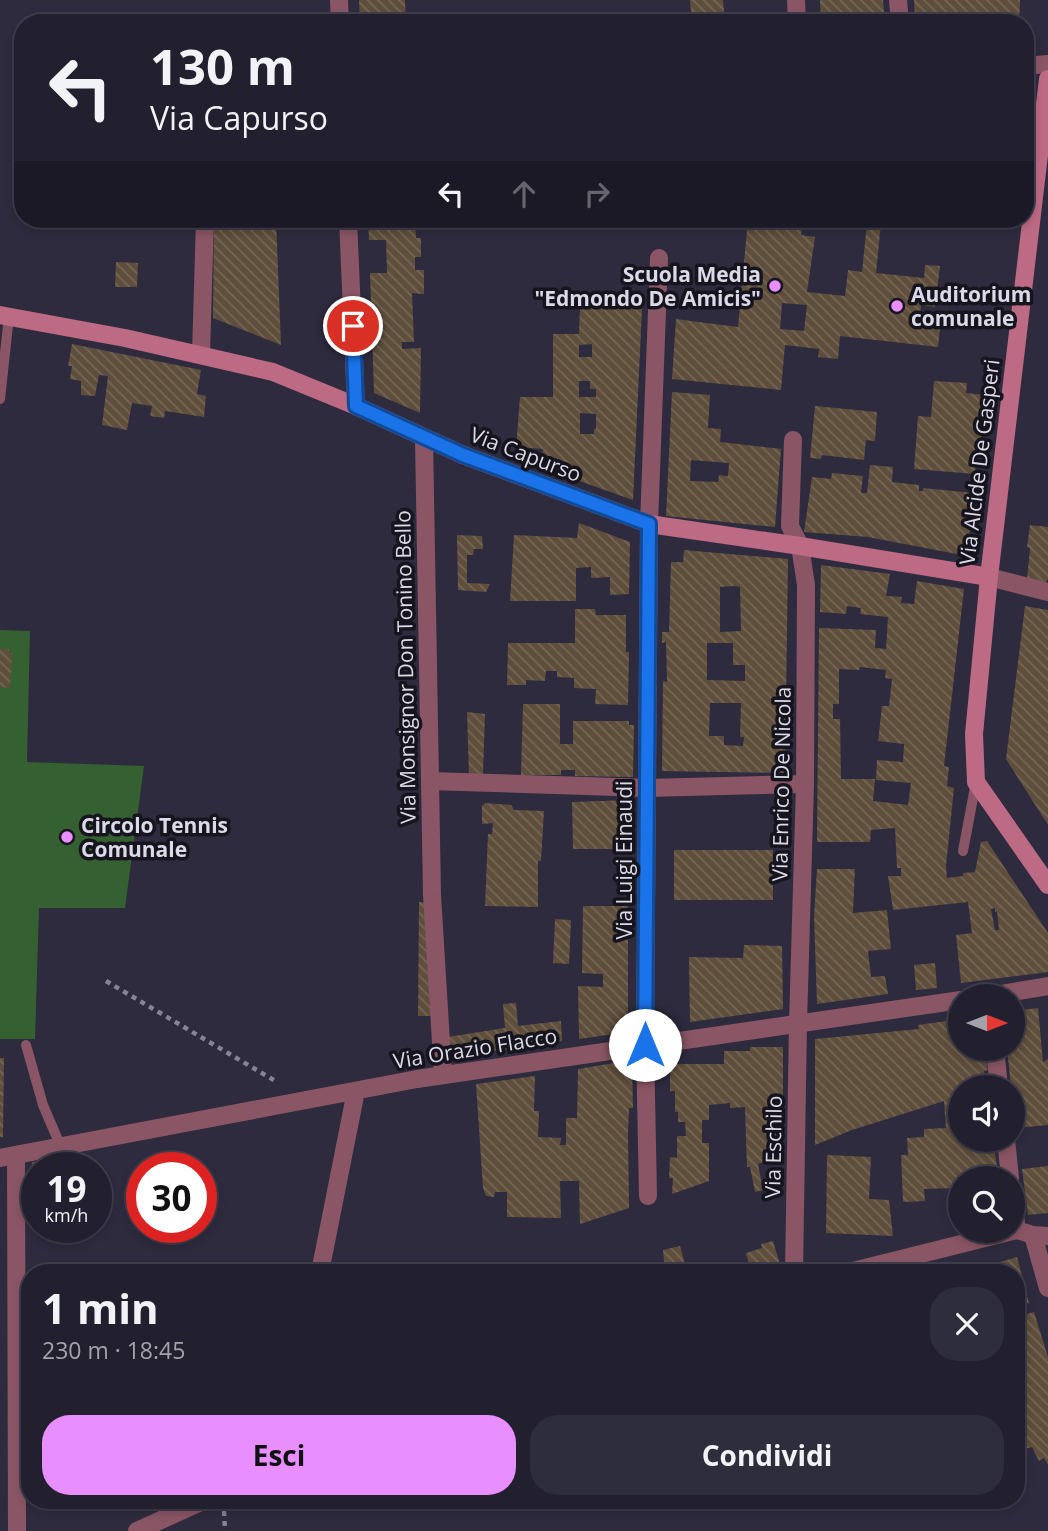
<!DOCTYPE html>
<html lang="it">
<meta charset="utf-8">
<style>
:root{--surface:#22202f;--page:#2e2d3b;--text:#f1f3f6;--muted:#a2a3aa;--line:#3f3e4b;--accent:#e88eff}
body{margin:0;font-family:"Open Sans",sans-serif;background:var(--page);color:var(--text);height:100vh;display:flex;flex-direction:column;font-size:26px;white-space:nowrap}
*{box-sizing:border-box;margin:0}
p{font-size:23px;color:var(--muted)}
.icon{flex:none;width:38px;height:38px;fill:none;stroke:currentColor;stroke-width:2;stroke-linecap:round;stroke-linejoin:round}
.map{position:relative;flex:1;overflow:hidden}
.sheet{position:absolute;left:21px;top:1264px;width:1004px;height:245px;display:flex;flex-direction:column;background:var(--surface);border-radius:28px;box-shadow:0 4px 10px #0003,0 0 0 2px var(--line)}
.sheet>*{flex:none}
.top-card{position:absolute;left:14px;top:14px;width:1020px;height:214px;border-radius:28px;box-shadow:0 4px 10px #0003,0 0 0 2px var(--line);background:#22202f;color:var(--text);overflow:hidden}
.needle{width:46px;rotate:90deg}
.fabs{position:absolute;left:948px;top:984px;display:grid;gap:14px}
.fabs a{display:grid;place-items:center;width:77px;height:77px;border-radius:50%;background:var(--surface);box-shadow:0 4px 10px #0003,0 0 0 2px var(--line);font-size:35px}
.speed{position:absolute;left:21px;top:1152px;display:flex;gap:14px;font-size:35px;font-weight:700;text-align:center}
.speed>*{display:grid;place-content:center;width:91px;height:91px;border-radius:50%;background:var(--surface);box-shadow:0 4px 10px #0003,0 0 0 2px var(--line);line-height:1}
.speed small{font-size:18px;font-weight:400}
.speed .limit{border:10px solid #d22;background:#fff;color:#111}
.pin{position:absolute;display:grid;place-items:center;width:60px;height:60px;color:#fff;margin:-30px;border:4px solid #fff;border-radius:50%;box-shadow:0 2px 7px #0007}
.me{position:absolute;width:77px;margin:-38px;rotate:0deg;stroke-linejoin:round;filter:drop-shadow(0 0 5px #0008)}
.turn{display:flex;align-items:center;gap:24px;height:147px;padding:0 21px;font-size:32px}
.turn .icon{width:91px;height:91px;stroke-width:2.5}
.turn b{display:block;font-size:49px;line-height:60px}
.lanes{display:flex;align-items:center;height:66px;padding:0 21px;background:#0003;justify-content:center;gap:35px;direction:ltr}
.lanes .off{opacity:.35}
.round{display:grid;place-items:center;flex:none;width:74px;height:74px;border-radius:28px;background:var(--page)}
.head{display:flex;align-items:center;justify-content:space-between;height:119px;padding:0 21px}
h1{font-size:42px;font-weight:700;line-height:52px}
.primary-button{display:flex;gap:14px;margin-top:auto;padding:14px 21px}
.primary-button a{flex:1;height:80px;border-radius:28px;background:var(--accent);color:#111;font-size:28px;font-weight:700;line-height:80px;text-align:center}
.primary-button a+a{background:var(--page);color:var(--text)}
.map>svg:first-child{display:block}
.grass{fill:#356031}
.building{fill:url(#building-back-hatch);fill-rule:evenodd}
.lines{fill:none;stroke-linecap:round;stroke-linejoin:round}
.path{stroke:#858394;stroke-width:4.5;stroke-dasharray:5 5;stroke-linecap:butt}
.lane{stroke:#8a5665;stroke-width:10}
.street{stroke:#8a5665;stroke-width:18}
.secondary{stroke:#bd6a84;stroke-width:18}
.route-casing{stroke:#114b97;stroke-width:18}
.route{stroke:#1a73e8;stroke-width:12}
.poi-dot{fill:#e88eff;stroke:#16151e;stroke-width:2.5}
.labels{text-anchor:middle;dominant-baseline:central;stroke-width:7;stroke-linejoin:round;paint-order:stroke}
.poi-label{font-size:21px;font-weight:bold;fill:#dcdae8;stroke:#16151e;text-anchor:start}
.street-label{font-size:21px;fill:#dcdae8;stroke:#16151e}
</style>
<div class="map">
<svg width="1048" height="1531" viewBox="0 0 1048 1531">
<defs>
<pattern id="building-back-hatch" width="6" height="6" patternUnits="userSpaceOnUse" patternTransform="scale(1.75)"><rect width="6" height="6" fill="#5e4e3b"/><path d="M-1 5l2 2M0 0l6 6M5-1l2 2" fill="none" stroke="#746757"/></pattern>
</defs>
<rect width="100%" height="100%" fill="#2e2b3f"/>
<polygon class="grass" points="0,630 30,631 27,762 144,766 125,908 39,908 35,1039 0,1039"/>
<g class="building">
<polygon points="359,0 405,0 406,23 360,23"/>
<polygon points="690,0 723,0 725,23 692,23"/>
<polygon points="820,0 883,0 885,23 821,23"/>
<polygon points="914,0 1020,0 1019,23 915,23"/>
<polygon points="214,219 276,219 281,345 213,318"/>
<polygon points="368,219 415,219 416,238 421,238 421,257 415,257 415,270 424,270 424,294 412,293 414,342 402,342 402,349 421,348 420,413 374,393 370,273 387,273 386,240 369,240"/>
<path d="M748,219H803L801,235L815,237L807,292L845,296L848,270L862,272L867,223L848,219H955L954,230L881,223L876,273L924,278L925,265L940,266L935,307L921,305L920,317L941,319L938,347L840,336L838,359L818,357L819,349L785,345L781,390L672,379L676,319L738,327ZM782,303L807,305L804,331L780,329Z"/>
<polygon points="116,262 138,263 137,287 115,287"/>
<path d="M580,305L642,309L633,500L540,467L543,449L516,447L520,397H553V334H579ZM592,344V357H579V345ZM579,381H590V389H596V397H579ZM580,413L596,414V429H594V434H580Z"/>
<polygon points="72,344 201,370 197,394 206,396 204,417 165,411 164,418 150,416 152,406 132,403 127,430 102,425 108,376 99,375 95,396 81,395 81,381 70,379 72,366 68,366"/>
<polygon points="934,381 967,383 966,393 985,395 981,442 985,442 984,456 977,455 975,474 914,469 918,416 931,417"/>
<path d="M672,392L710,395L708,428L721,429L720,442L781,449L775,527L666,516ZM691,460L729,463L728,476L719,475L718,482L690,481Z"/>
<polygon points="815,406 877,412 875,441 866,440 864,460 822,455 821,459 810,458"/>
<polygon points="870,465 893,467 892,482 919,485 919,491 923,491 923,488 974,493 967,556 868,537 804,532 812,477 831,479 832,473 863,476 861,493 867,493"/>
<polygon points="579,523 630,542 629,594 610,595 610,577 591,578 591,567 576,568 576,601 510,601 514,535 577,538"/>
<polygon points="1030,525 1048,527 1048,579 1045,584 1027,579 1030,548 1027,547"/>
<polygon points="457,535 482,536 483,549 474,549 473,555 467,555 467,583 490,584 486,592 458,590"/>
<path d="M684,550L788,559L785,773L662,771L663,681L667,682L666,642L662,643V632H669L671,562H683ZM735,586L740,587L741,631L720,632V587ZM707,643H733V665H745V681L707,680ZM710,703H741L740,737H744L743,746L724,745V736H709Z"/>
<path d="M821,565L890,574L886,596L902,597L901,603L914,604L917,581L964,589L944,766L949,767L947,786L954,788L946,866L947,878L963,876V873L975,872L981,842L987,841L1048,933V972L961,983L956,935L972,933L968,902L893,910L888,876H901V868H897L895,828L871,830L870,842H817L819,628L876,630L875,648L886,649L888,617L860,614L861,608L847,606L846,614L820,612ZM860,667L886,670L885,678L892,679L889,706H882L878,741L904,744L903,762L877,760L876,780L911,783L908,805L873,801L875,779H841L840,719H833V704H839V669L859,670ZM995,908V912L997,911L999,930H995L991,909Z"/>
<polygon points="1025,606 1048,610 1048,825 1006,759"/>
<polygon points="575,609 595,609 596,615 626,615 626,652 629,652 628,705 595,704 596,689 574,688 574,678 557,677 557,671 546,671 545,681 526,680 526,685 507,685 508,643 575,643"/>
<polygon points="0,649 9,649 9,653 12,653 10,688 0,687"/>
<polygon points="523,704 560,704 560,744 573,744 573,721 629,721 629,725 634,725 633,777 575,776 575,770 561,770 561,775 521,775"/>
<polygon points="467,712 485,714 483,774 469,775"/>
<polygon points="630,800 629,849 573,849 572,802"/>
<polygon points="485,803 511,805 514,810 544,811 541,861 538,861 538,907 485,906 488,834 492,834 493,823 482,824 482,806"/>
<rect x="674" y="850" width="99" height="50"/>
<polygon points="817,869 855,869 853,913 887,910 891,949 868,951 871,977 885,976 888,994 817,1004 814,916"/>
<polygon points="419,902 435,903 436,1016 418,1016"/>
<polygon points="583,906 628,906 628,1032 579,1039 578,986 603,987 603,974 582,973"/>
<polygon points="555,919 571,920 569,964 553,963"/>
<polygon points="744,945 782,946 783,1009 690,1022 689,957 743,958"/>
<polygon points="935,963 937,988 916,990 914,965"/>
<polygon points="516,1003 518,1026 561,1021 562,1041 444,1058 441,1038 505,1028 503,1004"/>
<polygon points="1038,1008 1043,1062 1048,1059 1048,1125 1016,1128 1013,1087 1011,1087 1007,1048 1013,1048 1013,1011"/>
<polygon points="961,1019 961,1048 985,1048 988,1070 984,1071 986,1087 961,1087 961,1139 993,1139 998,1174 981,1178 961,1178 961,1217 957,1217 956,1188 924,1189 925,1201 903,1202 901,1155 908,1155 907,1138 924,1137 924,1129 946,1128 944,1101 852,1130 815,1145 815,1039 919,1029 918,1025"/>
<polygon points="750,1047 783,1047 783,1155 758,1164 763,1190 755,1192 750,1167 747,1167 745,1107 730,1108 730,1103 709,1105 709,1120 702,1120 702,1143 709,1143 709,1181 672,1194 673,1178 669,1178 670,1157 677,1158 677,1136 686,1136 685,1122 678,1122 678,1112 675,1112 675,1091 670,1091 670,1064 724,1064 724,1051 750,1051"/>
<polygon points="0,1058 4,1058 3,1137 0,1137"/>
<polygon points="632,1060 633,1108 629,1108 628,1132 629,1208 580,1224 579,1181 560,1181 561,1218 507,1217 507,1192 495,1192 494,1197 486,1196 483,1188 476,1084 535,1076 534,1111 539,1111 538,1137 561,1138 560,1145 566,1145 566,1118 577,1118 578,1069"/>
<polygon points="68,1153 82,1155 81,1167 66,1167"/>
<polygon points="827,1155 871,1157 869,1199 889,1200 893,1236 826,1233"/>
<polygon points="57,1158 62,1167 37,1167 37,1189 31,1189 32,1162"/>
<polygon points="1048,1166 1048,1213 1028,1215 1022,1169"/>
<polygon points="773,1241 781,1268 766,1272 751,1272 746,1253 762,1248 761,1244"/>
<polygon points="680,1246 687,1272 665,1272 663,1250"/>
<polygon points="1017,1257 1029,1303 1017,1306 1017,1272 967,1272"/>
<polygon points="1034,1312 1048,1357 1048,1465 1044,1458 1039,1461 1032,1447 1021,1450 1021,1443 1017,1444 1017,1355 1025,1352 1017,1317"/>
<polygon points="901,1500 935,1500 935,1501 904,1509"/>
</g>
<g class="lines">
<g class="path">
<polyline points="106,981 277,1082"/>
<polyline points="224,1511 225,1531"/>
</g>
<g class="lane">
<polyline points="0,399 9,316"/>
<polyline points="963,851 976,782"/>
<polyline points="26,1045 43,1105 61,1147"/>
</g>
<g class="street">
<polyline points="339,0 340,23"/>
<polyline points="796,0 797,23"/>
<polyline points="898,0 900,23"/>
<polyline points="1026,66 1048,64"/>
<polyline points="348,219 356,406"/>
<polyline points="201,354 205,219"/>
<polyline points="424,438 432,895 443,1075"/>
<polyline points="793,440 790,526 800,546 806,585 805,784 798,1023 794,1272"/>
<polyline points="989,577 1048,592"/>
<polyline points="430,781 647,788 805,784"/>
<polyline points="989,996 1048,986"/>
<polyline points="995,1048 999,1087"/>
<polyline points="1006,1139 1010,1178"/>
<polyline points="16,1155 17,1531"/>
<polyline points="0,1158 417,1079 961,1000"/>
<polyline points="648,1196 645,1045 649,524 659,258"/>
<polyline points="1013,1203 1017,1230"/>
<polyline points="1033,1235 1048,1288"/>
<polyline points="320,1272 356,1091"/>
<polyline points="849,1272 1017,1230 1033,1235 1048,1236"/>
<polyline points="137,1531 205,1500"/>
</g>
<g class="secondary">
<polyline points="1048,79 989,577 974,734 976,782 1048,885"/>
<polyline points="0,315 125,338 273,372 356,406 463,455 649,524 800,546 989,577"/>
</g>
</g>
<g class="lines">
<defs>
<polyline id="route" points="353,326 356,406 463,455 649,524 645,1045"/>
</defs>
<use href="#route" class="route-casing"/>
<use href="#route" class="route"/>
</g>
<g class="poi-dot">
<circle cx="775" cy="286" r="7"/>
<circle cx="897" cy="306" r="7"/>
<circle cx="67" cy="837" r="7"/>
</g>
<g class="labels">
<g class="poi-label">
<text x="761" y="274" text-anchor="end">Scuola Media<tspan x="761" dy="24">"Edmondo De Amicis"</tspan></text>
<text x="911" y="294">Auditorium<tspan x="911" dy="24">comunale</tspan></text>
<text x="81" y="825">Circolo Tennis<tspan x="81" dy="24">Comunale</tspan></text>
</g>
<g class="street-label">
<text transform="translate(526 454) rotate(21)">Via Capurso</text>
<text transform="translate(979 462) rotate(-83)">Via Alcide De Gasperi</text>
<text transform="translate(405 667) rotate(-91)">Via Monsignor Don Tonino Bello</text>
<text transform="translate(781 784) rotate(-89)">Via Enrico De Nicola</text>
<text transform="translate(624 860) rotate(-90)">Via Luigi Einaudi</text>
<text transform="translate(475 1048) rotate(-9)">Via Orazio Flacco</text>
<text transform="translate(773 1147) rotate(-89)">Via Eschilo</text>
</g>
</g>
</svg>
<div class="fabs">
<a><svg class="needle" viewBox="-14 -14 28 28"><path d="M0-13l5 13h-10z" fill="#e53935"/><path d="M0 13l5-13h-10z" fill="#a2a3aa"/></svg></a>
<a><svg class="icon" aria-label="sound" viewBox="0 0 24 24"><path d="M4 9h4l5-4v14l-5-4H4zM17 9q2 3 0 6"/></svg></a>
<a><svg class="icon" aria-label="search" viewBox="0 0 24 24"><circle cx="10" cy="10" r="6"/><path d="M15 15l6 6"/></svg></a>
</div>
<div class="speed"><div>19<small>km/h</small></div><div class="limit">30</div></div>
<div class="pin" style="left:353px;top:326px;background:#d93025"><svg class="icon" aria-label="arrive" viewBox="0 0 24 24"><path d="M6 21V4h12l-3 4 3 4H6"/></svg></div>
<svg class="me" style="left:645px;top:1045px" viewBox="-20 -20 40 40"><circle r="19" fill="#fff"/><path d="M0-13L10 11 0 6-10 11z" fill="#1a73e8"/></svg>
<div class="top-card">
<div class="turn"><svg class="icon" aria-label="left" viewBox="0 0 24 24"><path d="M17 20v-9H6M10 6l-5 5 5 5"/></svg><div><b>130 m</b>Via Capurso</div></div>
<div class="lanes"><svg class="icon" aria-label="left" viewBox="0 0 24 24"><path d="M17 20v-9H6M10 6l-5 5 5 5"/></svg><svg class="icon off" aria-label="ahead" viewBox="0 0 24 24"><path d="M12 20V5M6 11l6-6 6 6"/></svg><svg class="icon off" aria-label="right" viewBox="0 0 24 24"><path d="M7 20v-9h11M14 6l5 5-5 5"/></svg></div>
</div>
<section class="sheet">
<div class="head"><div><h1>1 min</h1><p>230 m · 18:45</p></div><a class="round"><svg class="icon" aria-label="close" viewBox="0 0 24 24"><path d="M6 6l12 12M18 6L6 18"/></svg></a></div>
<div class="primary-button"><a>Esci</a><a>Condividi</a></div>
</section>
</div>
